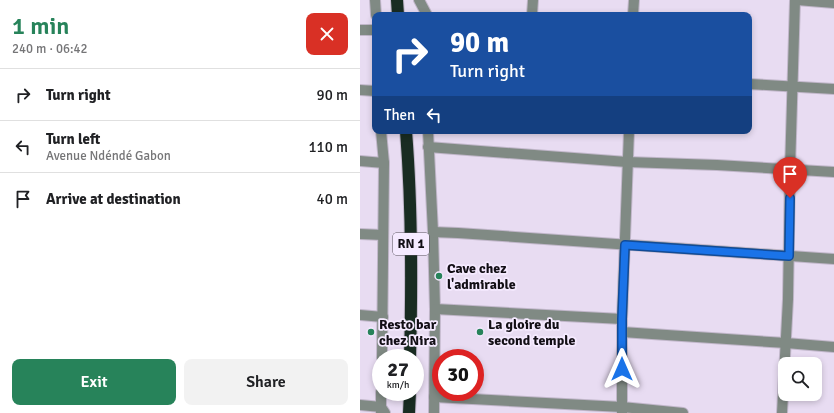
<!DOCTYPE html>
<meta charset="utf-8">
<style>
:root{--surface:#fff;--page:#f2f2f2;--text:#202124;--muted:#757577;--line:#e0e0e0;--accent:#27835a}
body{margin:0;font-family:Signika,sans-serif;background:var(--page);color:var(--text);height:100vh;display:flex;flex-direction:column;font-size:15px;white-space:nowrap}
*{box-sizing:border-box;margin:0}
p{font-size:13px;color:var(--muted)}
.icon{flex:none;width:22px;height:22px;fill:none;stroke:currentColor;stroke-width:2;stroke-linecap:round;stroke-linejoin:round}
.map{position:relative;flex:1;overflow:hidden}
.drawer{display:flex;flex-direction:column;background:var(--surface);width:360px}
.drawer>*{flex:none}
.guide{position:absolute;left:12px;top:12px;width:380px;height:122px;border-radius:8px;box-shadow:0 2px 6px #0003;background:#1a4fa0;color:#fff;overflow:hidden}
.controls{position:absolute;left:418px;top:357px;display:grid;gap:8px}
.controls a{display:grid;place-items:center;width:44px;height:44px;border-radius:8px;background:var(--surface);box-shadow:0 2px 6px #0003;font-size:20px}
.speed{position:absolute;left:12px;top:349px;display:flex;gap:8px;font-size:20px;font-weight:700;text-align:center}
.speed>*{display:grid;place-content:center;width:52px;height:52px;border-radius:50%;background:var(--surface);box-shadow:0 2px 6px #0003;line-height:1}
.speed small{font-size:10px;font-weight:400}
.speed .limit{border:6px solid #d22;background:#fff;color:#111}
.pin{position:absolute;display:grid;place-items:center;width:34px;height:34px;color:#fff;margin:-41px -17px;border-radius:50% 50% 50% 0;rotate:-45deg;box-shadow:0 0 4px #0007}
.pin .icon{rotate:45deg}
.me{position:absolute;width:44px;margin:-22px;rotate:0deg;stroke-linejoin:round;filter:drop-shadow(0 0 3px #0008)}
.turn{display:flex;align-items:center;gap:14px;height:84px;padding:0 12px;font-size:18px}
.turn .icon{width:52px;height:52px;stroke-width:2.5}
.turn b{display:block;font-size:28px;line-height:34px}
.then{display:flex;align-items:center;height:38px;padding:0 12px;background:#0003;gap:8px;font-size:15px}
.round{display:grid;place-items:center;flex:none;width:42px;height:42px;border-radius:8px;background:var(--page)}
.overview{display:flex;align-items:center;justify-content:space-between;height:68px;padding:0 12px}
h1{font-size:24px;font-weight:600;line-height:30px;color:var(--accent)}
.action{display:flex;gap:8px;margin-top:auto;padding:8px 12px}
.action a{flex:1;height:46px;border-radius:8px;background:var(--accent);color:#fff;font-size:16px;font-weight:600;line-height:46px;text-align:center}
.action a+a{background:var(--page);color:var(--text)}
ul{padding:0;list-style:none}
li{display:flex;align-items:center;gap:12px;height:52px;padding:0 12px;border-top:1px solid var(--line)}
li div{flex:1}
li b{display:block;font-size:15px}
li em{font-style:normal}
main{display:flex;flex:1;min-height:0}
.map>svg:first-child{display:block}
.lines{fill:none;stroke-linecap:round;stroke-linejoin:round}
.minor-casing{stroke:#c1b7ca;stroke-width:12}
.highway-casing{stroke:#c1b7ca;stroke-width:14}
.minor{stroke:#808a84;stroke-width:10}
.highway{stroke:#192c22;stroke-width:12}
.route-casing{stroke:#114b97;stroke-width:10}
.route{stroke:#1a73e8;stroke-width:7}
.poi-dot{fill:#27835a;stroke:#f5eaff;stroke-width:1.5}
.labels{text-anchor:middle;dominant-baseline:central;stroke-width:3.5;stroke-linejoin:round;paint-order:stroke}
.shield{fill:#f5eaff;stroke:#56505b;stroke-width:1}
.shield-label{font-size:13px;font-weight:bold;fill:#120e15}
.poi-label{font-size:14px;font-weight:bold;fill:#120e15;stroke:#f5eaff;text-anchor:start}
</style>
<main>
<section class="drawer">
<div class="overview"><div><h1>1 min</h1><p>240 m · 06:42</p></div><a class="round" style="background:#d93025;color:#fff"><svg class="icon" aria-label="close" viewBox="0 0 24 24"><path d="M6 6l12 12M18 6L6 18"/></svg></a></div>
<ul>
<li><svg class="icon" aria-label="right" viewBox="0 0 24 24"><path d="M7 20v-9h11M14 6l5 5-5 5"/></svg><div><b>Turn right</b></div><em>90 m</em></li>
<li><svg class="icon" aria-label="left" viewBox="0 0 24 24"><path d="M17 20v-9H6M10 6l-5 5 5 5"/></svg><div><b>Turn left</b><p>Avenue Ndéndé Gabon</p></div><em>110 m</em></li>
<li><svg class="icon" aria-label="arrive" viewBox="0 0 24 24"><path d="M6 21V4h12l-3 4 3 4H6"/></svg><div><b>Arrive at destination</b></div><em>40 m</em></li>
</ul>
<div class="action"><a>Exit</a><a>Share</a></div>
</section>
<div class="map">
<svg width="474" height="413" viewBox="0 0 474 413">
<rect width="100%" height="100%" fill="#e8dcf2"/>
<g class="lines">
<defs>
<g id="minor">
<polyline points="15,0 16,15"/>
<polyline points="59,0 67,15"/>
<polyline points="437,0 474,3"/>
<polyline points="172,15 173,0"/>
<polyline points="273,15 274,0"/>
<polyline points="0,30 15,30"/>
<polyline points="389,84 474,89"/>
<polyline points="0,90 15,91"/>
<polyline points="21,131 24,163 22,358"/>
<polyline points="68,131 73,232 75,309 74,413"/>
<polyline points="68,147 267,162 357,165 474,172"/>
<polyline points="0,161 24,163"/>
<polyline points="73,232 98,233 474,259"/>
<polyline points="0,234 23,235"/>
<polyline points="75,309 262,319"/>
<polyline points="0,315 23,317"/>
<polyline points="262,332 426,343 474,347"/>
<polyline points="74,397 262,407 323,413"/>
<polyline points="0,405 21,407 25,413"/>
<polyline points="21,413 21,392"/>
<polyline points="262,413 262,319 269,131"/>
<polyline points="422,413 428,299 430,170 435,0"/>
</g>
<g id="highway">
<polyline points="37,0 38,15"/>
<path d="M46,131C52,206 52,282 50,358"/>
<polyline points="49,413 50,392"/>
</g>
</defs>
<use href="#minor" class="minor-casing"/>
<use href="#highway" class="highway-casing"/>
<use href="#minor" class="minor"/>
<use href="#highway" class="highway"/>
</g>
<g class="lines">
<defs>
<polyline id="route" points="262,369 262,319 265,245 429,256 430,198"/>
</defs>
<use href="#route" class="route-casing"/>
<use href="#route" class="route"/>
</g>
<g class="poi-dot">
<circle cx="79" cy="276" r="4"/>
<circle cx="11" cy="332" r="4"/>
<circle cx="120" cy="332" r="4"/>
</g>
<g class="labels">
<rect class="shield" x="33" y="233" width="36" height="22" rx="3"/>
<g class="shield-label">
<text x="51" y="244">RN 1</text>
</g>
<g class="poi-label">
<text x="87" y="268">Cave chez<tspan x="87" dy="16">l'admirable</tspan></text>
<text x="19" y="324">Resto bar<tspan x="19" dy="16">chez Nira</tspan></text>
<text x="128" y="324">La gloire du<tspan x="128" dy="16">second temple</tspan></text>
</g>
</g>
</svg>
<div class="controls">
<a><svg class="icon" aria-label="search" viewBox="0 0 24 24"><circle cx="10" cy="10" r="6"/><path d="M15 15l6 6"/></svg></a>
</div>
<div class="speed"><div>27<small>km/h</small></div><div class="limit">30</div></div>
<div class="pin" style="left:430px;top:198px;background:#d93025"><svg class="icon" aria-label="arrive" viewBox="0 0 24 24"><path d="M6 21V4h12l-3 4 3 4H6"/></svg></div>
<svg class="me" style="left:262px;top:369px" viewBox="-20 -20 40 40"><path d="M0-17L14 15 0 8-14 15z" fill="#1a73e8" stroke="#fff" stroke-width="4"/></svg>
<div class="guide">
<div class="turn"><svg class="icon" aria-label="right" viewBox="0 0 24 24"><path d="M7 20v-9h11M14 6l5 5-5 5"/></svg><div><b>90 m</b>Turn right</div></div>
<div class="then">Then<svg class="icon" aria-label="left" viewBox="0 0 24 24"><path d="M17 20v-9H6M10 6l-5 5 5 5"/></svg></div>
</div>
</div>
</main>
